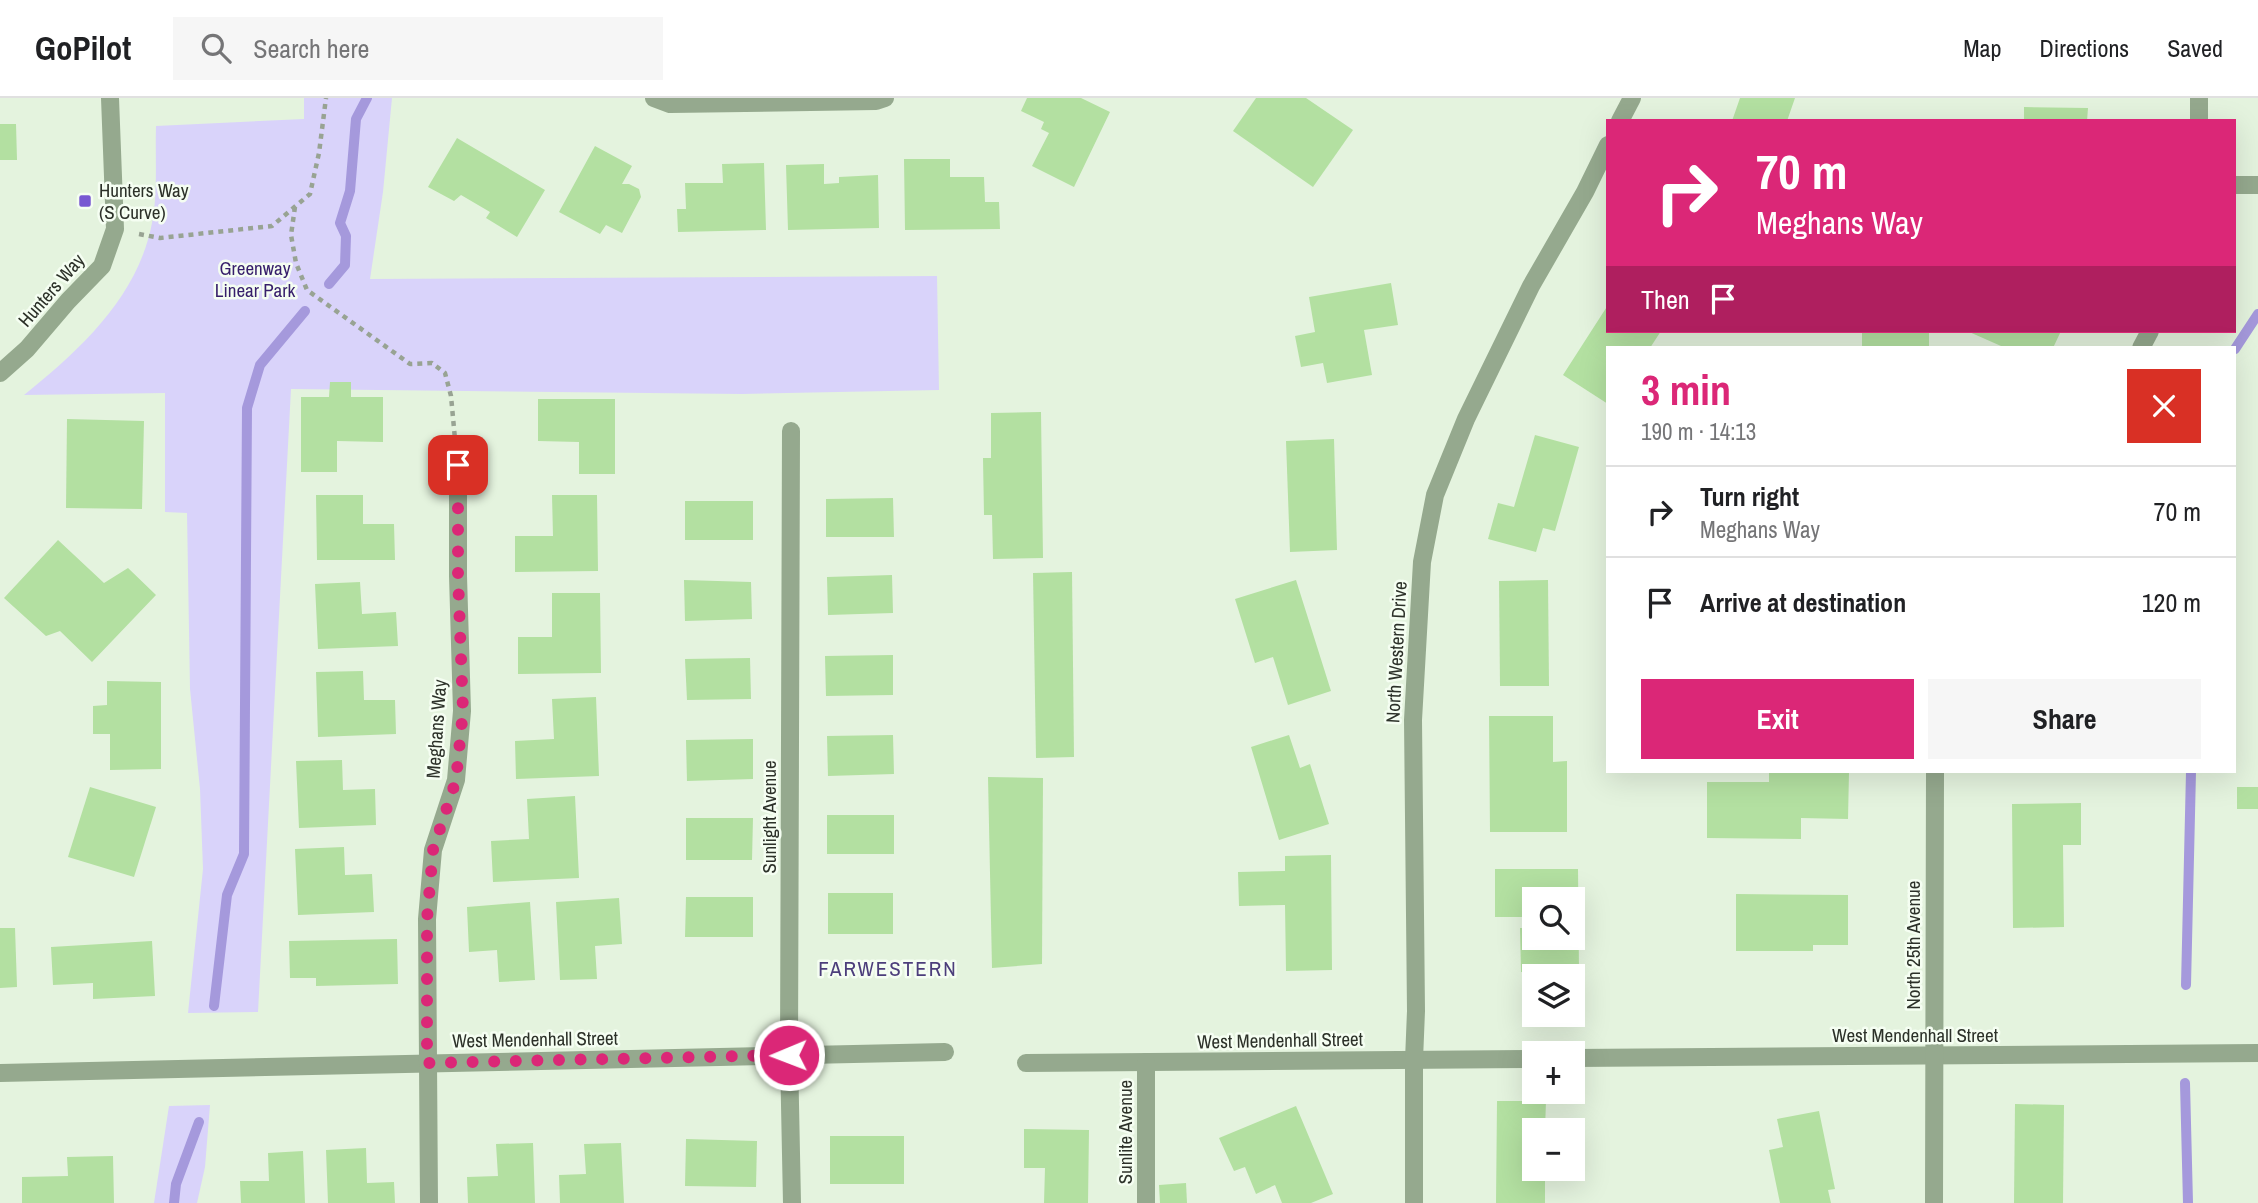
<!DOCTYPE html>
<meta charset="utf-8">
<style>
:root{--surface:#fff;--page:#f6f6f6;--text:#202124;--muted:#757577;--line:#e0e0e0;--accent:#db2777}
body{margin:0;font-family:"Archivo Narrow",sans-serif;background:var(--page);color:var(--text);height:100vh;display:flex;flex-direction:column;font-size:26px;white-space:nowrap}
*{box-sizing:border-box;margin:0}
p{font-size:23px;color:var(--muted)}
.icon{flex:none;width:38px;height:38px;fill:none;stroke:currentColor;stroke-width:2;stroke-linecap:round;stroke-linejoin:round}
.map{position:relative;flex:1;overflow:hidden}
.panel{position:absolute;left:1606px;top:248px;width:630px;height:427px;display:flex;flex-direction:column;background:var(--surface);border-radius:0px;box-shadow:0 7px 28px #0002}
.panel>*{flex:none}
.banner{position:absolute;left:1606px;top:21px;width:630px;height:214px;border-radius:0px;box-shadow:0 7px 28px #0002;background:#db2777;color:#fff;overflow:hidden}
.fabs{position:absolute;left:1522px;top:789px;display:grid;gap:14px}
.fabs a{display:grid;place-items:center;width:63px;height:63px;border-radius:0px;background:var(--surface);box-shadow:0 7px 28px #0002;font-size:35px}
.pin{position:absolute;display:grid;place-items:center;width:60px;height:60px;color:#fff;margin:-30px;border-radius:14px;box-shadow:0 4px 10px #0006}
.me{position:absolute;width:77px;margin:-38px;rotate:269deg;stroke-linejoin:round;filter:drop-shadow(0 0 5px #0008)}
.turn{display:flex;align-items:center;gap:24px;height:147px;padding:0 35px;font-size:32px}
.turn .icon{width:91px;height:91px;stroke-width:2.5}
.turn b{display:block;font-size:49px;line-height:60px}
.then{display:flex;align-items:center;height:66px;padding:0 35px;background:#0003;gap:14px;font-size:26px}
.round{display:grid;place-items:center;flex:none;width:74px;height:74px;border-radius:0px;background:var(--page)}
.head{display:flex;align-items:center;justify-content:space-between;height:119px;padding:0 35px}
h1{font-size:42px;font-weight:700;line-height:52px;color:var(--accent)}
.primary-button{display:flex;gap:14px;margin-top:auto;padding:14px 35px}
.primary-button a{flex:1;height:80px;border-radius:0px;background:var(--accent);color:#fff;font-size:28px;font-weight:700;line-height:80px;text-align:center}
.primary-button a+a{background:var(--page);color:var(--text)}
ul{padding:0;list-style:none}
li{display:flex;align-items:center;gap:21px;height:91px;padding:0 35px;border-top:2px solid var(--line)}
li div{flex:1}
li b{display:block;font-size:26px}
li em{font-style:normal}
header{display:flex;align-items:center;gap:42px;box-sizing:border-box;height:98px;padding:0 35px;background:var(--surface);border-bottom:2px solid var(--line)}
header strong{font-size:33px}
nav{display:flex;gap:38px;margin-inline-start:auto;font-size:24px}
.search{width:490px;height:63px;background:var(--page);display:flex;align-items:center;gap:18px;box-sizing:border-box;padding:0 24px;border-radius:0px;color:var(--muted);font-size:26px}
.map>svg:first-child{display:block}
.green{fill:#d9d3fa}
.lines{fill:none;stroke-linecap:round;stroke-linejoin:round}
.stream{stroke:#a599dc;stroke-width:10}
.building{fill:#b3e0a1}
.path{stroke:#98a393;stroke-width:4.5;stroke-dasharray:5 5;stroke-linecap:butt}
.minor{stroke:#95a98e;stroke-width:18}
.route{stroke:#db2777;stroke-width:12;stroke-dasharray:0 21.6}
.poi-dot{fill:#7858d2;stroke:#f5fef2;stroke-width:2.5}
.labels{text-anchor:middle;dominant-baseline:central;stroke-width:5;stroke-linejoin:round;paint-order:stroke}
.poi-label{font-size:19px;fill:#2c3129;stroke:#f5fef2;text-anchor:start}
.park-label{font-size:19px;fill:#361e6b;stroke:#f5fef2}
.street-label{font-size:19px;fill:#2c3129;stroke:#f5fef2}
.neighbourhood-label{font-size:21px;letter-spacing:2px;fill:#4c3e7b;stroke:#f5fef2}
</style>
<header>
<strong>GoPilot</strong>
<div class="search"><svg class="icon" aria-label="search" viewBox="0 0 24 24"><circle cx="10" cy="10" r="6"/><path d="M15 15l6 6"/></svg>Search here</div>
<nav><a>Map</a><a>Directions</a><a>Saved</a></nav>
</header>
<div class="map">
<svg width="2258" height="1105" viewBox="0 0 2258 1105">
<rect width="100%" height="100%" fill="#e4f3de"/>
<g class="green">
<path d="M304,0H392L383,94L370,181L937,178L939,292L742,296L291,291L258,914L188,915L203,771L200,691L190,591L187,415L165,414V295L24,297C80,252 138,199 152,125C158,95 155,59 156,28L304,21Z"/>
<polygon points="210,1007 205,1069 197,1105 154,1105 169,1008"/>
</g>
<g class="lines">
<g class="stream">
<polyline points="329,186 345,167 346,138 340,125 350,93 356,21 367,0"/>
<polyline points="2235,251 2258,216"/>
<polyline points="2186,887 2191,674"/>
<polyline points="214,908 227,797 244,756 247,310 260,267 305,213"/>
<polyline points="2185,985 2188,1105"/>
<polyline points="174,1105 176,1086 199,1024"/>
</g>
</g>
<g class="building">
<polygon points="1027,0 1081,0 1110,14 1074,89 1032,68 1049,35 1041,31 1044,24 1021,13"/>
<polygon points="1256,0 1306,0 1353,32 1313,89 1233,33"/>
<polygon points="1740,0 1795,0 1787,23 1732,23"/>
<polygon points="2024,9 2088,10 2087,23 2024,23"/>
<polygon points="0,26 16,26 17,62 0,62"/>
<polygon points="457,40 545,92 517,139 486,120 490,114 461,97 454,103 428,89"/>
<polygon points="595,48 632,68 622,86 629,86 639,91 641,99 622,135 606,127 600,136 559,114"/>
<polygon points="904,61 950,61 950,79 984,79 985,104 999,104 1000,131 905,132"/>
<polygon points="764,65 766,132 678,134 677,111 686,111 685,85 723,85 722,66"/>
<polygon points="824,66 824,86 839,85 839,79 878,77 879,130 788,132 786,67"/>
<polygon points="1391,185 1398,227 1364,232 1372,277 1327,285 1323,265 1301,269 1295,238 1315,234 1309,199"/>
<polygon points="1608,207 1608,233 1661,233 1650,250 1608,250 1608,306 1563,277"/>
<rect x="1862" y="233" width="67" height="17"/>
<polygon points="1967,233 2061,233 2053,250 2000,250 2001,248"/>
<polygon points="330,284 351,284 351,299 383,299 383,344 337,343 337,374 301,374 301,299 329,299"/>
<polygon points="538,301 615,301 615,376 579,376 579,344 538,343"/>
<polygon points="1041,314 1043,460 993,461 992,417 984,417 983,360 991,360 991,315"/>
<polygon points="67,321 144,323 142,411 66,410"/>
<polygon points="1535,337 1579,349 1555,433 1543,430 1536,454 1488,441 1498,405 1514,409"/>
<polygon points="1334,341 1337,452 1290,454 1286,343"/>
<polygon points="316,397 363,397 363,426 394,426 395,462 317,462"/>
<polygon points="552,397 597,397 598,473 515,474 515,438 553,438"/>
<polygon points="893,400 894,439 826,439 826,401"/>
<rect x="685" y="403" width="68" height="39"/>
<polygon points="58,442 104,485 128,470 156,497 92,564 60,533 46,538 4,500"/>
<polygon points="1072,474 1074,659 1036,660 1033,475"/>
<polygon points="892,477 893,515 828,517 827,479"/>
<polygon points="684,482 751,484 752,521 685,523"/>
<polygon points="1296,482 1331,593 1288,607 1273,559 1255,565 1235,501"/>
<polygon points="1548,482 1549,588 1500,588 1499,483"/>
<polygon points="360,484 362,516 396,514 398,548 318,551 315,486"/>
<polygon points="552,495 600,495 601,575 518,576 518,539 552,539"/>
<polygon points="893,557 893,597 826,598 825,558"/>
<polygon points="750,560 751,601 687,602 685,561"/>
<polygon points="363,573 364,602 395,602 396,636 318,639 316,574"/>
<polygon points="107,583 161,584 161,671 110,672 110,636 93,636 93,608 107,607"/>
<polygon points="596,599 599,678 516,681 515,643 554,641 552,601"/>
<polygon points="1489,618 1553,618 1553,664 1567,663 1567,734 1490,734"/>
<polygon points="893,637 894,676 828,678 827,638"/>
<polygon points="1289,637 1300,670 1310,666 1329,726 1279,742 1251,649"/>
<polygon points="753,641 753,681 687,683 686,642"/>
<polygon points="342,662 343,692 375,691 376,727 299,730 296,663"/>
<polygon points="1769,674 1849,674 1848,721 1801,720 1801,741 1707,740 1707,684 1769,684"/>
<polygon points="988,679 1043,680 1042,866 992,870"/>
<polygon points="90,689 156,709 134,779 68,759"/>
<rect x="2237" y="689" width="21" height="22"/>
<polygon points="575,698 579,780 493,784 491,743 529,741 527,701"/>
<polygon points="2081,705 2081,747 2063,747 2064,829 2013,830 2012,706"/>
<rect x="827" y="717" width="67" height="39"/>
<polygon points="686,720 753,720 752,762 686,762"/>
<polygon points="344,749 345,777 372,776 374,814 298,817 295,751"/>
<polygon points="1331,757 1332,872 1286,873 1285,807 1239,808 1238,774 1285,773 1285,758"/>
<polygon points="1495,771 1578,771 1579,874 1521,874 1520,830 1535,830 1535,840 1573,840 1573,802 1535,802 1535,819 1495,819"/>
<rect x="828" y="795" width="65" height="41"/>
<polygon points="1736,796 1848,797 1848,847 1813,847 1813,853 1736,853"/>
<polygon points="686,799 753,799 753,839 685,839"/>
<polygon points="619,800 622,846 595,848 597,881 560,882 556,804"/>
<polygon points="530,804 535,882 499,884 497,852 469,854 467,809"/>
<polygon points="0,830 15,830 17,889 0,890"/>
<polygon points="397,841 398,886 316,888 316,880 290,880 289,843"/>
<polygon points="152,843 155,898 93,901 93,885 53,887 51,849"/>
<polygon points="1497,1003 1546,1003 1545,1032 1535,1032 1535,1071 1545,1071 1545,1105 1496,1105"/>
<polygon points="2015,1006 2064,1007 2063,1105 2014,1105"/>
<polygon points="1296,1008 1333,1096 1311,1105 1282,1105 1275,1087 1256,1096 1245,1069 1234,1073 1219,1040"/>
<polygon points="1819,1013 1835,1091 1828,1092 1831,1105 1780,1105 1769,1052 1783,1049 1777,1021"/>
<polygon points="1024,1031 1089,1032 1088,1105 1044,1105 1045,1070 1024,1070"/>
<rect x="830" y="1038" width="74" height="48"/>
<polygon points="686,1041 757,1043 756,1089 685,1088"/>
<polygon points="533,1045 535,1105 468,1105 467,1079 498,1078 496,1046"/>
<polygon points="621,1045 624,1105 560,1105 559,1077 586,1076 584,1046"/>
<polygon points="366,1050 367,1085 394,1084 395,1105 328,1105 326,1052"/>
<polygon points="303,1053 305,1105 241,1105 240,1083 269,1083 268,1055"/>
<polygon points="113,1058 114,1105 22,1105 22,1079 68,1078 67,1059"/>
<polygon points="1186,1085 1187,1105 1160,1105 1159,1087"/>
</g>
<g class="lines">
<g class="path">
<polyline points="295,109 291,137 296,165 307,192 410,266 432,265 445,275 451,298 455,341"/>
<polyline points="139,136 160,140 272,128 310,96 319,55 326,0"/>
</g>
<g class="minor">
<polyline points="654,0 670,6 876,3 885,0"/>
<polyline points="1620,23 1632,0"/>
<polyline points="2199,23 2199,0"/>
<polyline points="2235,87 2258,87"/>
<polyline points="2141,250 2150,233"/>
<polyline points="0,275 27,251 68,203 102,168 115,131 110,0"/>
<polyline points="791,333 789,957 792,1105"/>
<polyline points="1573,960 2258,955"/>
<polyline points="1026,965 1535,961"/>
<polyline points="0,975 945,954"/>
<polyline points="429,1105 427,821 433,752 456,682 462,613 458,478 458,367"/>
<polyline points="1146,1105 1146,964"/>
<polyline points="1414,1105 1414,962 1416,913 1413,622 1422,464 1435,397 1466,321 1531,188 1585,94 1608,47"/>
<polyline points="1934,1105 1935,674"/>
</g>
</g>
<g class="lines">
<polyline class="route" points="458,367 458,478 463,613 456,682 433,752 427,821 427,965 789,957"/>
</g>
<rect class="poi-dot" x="78" y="96" width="14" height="14" rx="3.5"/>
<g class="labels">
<g class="poi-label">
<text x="99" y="92">Hunters Way<tspan x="99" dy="22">(S Curve)</tspan></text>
</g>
<g class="park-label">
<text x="255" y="170">Greenway<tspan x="255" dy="22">Linear Park</tspan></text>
</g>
<g class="street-label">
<text transform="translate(51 192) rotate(-49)">Hunters Way</text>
<text transform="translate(1396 554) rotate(-87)">North Western Drive</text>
<text transform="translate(436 631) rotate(-86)">Meghans Way</text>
<text transform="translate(769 719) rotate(-90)">Sunlight Avenue</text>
<text transform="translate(1913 847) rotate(-90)">North 25th Avenue</text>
<text x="1915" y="937">West Mendenhall Street</text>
<text transform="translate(535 941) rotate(-1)">West Mendenhall Street</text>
<text transform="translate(1280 942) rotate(-1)">West Mendenhall Street</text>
<text transform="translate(1125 1034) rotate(-90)">Sunlite Avenue</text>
</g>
<g class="neighbourhood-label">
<text x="888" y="870">FARWESTERN</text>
</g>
</g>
</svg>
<div class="fabs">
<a><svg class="icon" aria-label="search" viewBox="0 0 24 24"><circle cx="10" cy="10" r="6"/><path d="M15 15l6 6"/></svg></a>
<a><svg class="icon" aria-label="layers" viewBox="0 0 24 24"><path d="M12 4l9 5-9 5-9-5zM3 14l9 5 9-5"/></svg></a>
<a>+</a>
<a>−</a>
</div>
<div class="pin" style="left:458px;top:367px;background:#d93025"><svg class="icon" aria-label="arrive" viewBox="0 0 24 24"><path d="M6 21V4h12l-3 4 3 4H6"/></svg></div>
<svg class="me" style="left:789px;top:957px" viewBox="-20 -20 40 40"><circle r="17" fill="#db2777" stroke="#fff" stroke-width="3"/><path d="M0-11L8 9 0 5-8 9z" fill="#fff"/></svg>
<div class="banner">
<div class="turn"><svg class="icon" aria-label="right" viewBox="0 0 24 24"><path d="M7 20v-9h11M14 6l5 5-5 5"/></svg><div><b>70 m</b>Meghans Way</div></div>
<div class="then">Then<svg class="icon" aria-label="arrive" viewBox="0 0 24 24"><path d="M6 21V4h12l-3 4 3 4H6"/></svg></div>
</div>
<section class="panel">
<div class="head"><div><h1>3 min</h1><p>190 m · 14:13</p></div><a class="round" style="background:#d93025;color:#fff"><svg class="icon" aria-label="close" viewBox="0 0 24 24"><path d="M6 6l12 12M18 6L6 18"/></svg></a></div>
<ul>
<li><svg class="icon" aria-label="right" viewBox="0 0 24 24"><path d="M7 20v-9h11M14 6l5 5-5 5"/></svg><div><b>Turn right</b><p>Meghans Way</p></div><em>70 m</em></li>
<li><svg class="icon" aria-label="arrive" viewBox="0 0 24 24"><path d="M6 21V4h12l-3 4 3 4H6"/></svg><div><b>Arrive at destination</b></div><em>120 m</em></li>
</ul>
<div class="primary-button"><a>Exit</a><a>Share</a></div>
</section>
</div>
